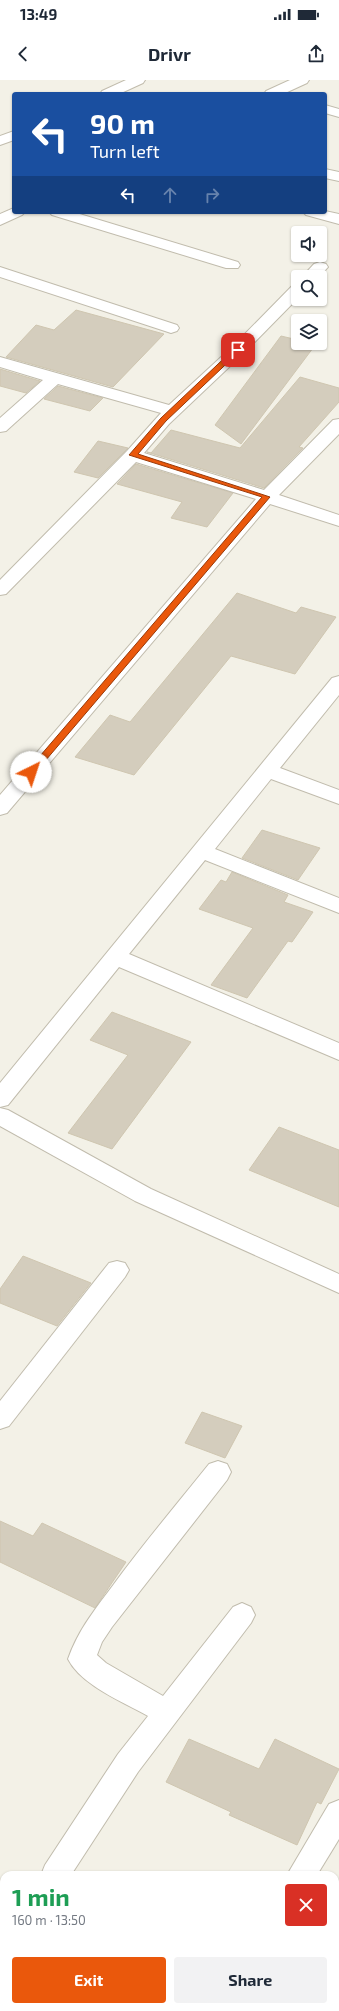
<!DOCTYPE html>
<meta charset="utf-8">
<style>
:root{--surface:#fff;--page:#f2f2f3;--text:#1f2937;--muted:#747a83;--accent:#ea580c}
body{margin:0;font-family:"Exo 2",sans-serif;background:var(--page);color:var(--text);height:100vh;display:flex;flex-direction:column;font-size:15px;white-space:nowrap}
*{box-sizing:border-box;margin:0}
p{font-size:13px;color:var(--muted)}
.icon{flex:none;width:22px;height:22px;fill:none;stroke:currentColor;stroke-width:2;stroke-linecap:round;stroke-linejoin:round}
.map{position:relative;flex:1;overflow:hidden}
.drawer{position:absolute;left:0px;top:1791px;width:339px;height:140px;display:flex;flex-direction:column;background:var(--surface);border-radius:12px 12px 0 0;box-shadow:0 1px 3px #0004}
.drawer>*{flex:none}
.hud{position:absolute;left:12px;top:12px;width:315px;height:122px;border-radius:4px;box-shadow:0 1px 3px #0004;background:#1a4fa0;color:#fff;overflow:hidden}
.tools{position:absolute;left:291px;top:146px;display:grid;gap:8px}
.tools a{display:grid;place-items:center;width:36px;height:36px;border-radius:4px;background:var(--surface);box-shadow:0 1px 3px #0004;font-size:20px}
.pin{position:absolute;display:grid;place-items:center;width:34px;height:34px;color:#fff;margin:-17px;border-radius:8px;box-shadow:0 2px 6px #0006}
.me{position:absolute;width:44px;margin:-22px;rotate:41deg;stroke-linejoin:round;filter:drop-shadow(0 0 3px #0008)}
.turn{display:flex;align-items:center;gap:14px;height:84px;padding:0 12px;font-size:18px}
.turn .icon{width:52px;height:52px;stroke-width:2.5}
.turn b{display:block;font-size:28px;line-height:34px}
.lanes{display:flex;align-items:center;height:38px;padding:0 12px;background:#0003;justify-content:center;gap:20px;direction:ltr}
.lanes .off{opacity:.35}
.round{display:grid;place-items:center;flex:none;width:42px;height:42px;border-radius:4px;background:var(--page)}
.summary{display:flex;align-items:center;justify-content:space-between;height:68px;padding:0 12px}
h1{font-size:24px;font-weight:700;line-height:30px;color:#1e9e55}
.button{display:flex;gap:8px;margin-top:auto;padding:8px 12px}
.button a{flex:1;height:46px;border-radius:4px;background:var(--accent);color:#fff;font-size:16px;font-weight:700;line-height:46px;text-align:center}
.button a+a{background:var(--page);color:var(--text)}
.status{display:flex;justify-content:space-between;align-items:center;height:28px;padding:0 20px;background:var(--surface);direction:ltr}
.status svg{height:11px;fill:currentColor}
header{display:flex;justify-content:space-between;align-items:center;height:52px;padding:0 12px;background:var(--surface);font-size:18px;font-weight:700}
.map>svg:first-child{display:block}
.building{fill:#d4cdbd;stroke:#cfc6b0}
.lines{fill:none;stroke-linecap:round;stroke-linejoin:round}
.minor-casing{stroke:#c1bcad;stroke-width:2}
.minor{fill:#fff;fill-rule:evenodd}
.route{fill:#ea580c;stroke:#983908}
</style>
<div class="status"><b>13:49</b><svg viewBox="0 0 49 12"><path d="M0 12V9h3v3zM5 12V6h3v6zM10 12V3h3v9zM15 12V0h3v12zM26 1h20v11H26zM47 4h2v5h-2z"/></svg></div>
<header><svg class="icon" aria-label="back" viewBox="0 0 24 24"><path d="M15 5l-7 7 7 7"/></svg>Drivr<svg class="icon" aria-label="share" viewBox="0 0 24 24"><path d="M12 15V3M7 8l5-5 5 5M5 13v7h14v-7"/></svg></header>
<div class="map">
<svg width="339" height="1931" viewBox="0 0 339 1931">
<rect width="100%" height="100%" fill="#f3f1e7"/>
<g class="building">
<polygon points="76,230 164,254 113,307 6,277 36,245 54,250"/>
<polygon points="281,256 298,260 298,263 316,264 241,364 215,345"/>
<polygon points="0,289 40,301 26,313 0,306"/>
<polygon points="300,297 339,308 339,322 299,367 303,368 264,408 147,372 151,373 171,350 240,368"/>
<polygon points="58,306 103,318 90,331 44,319"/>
<polygon points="98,361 128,368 98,398 74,392"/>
<polygon points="136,384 233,413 207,447 171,438 182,422 117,404"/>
<polygon points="237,513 296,533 301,527 336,537 295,594 231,576 134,695 75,677 110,635 130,642"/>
<polygon points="262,750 320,768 298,800 242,778"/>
<polygon points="232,792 288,815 284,822 313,832 292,862 288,861 247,918 211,905 253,848 199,829 221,800 226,802"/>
<polygon points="112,932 191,962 112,1069 68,1053 128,975 90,960"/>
<polygon points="279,1047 339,1070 339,1127 249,1090"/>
<polygon points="23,1176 91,1203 57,1246 0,1223 0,1209"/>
<polygon points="202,1332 242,1346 225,1378 185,1363"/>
<polygon points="0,1441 33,1456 42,1443 126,1482 95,1528 0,1482"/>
<polygon points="189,1659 259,1689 275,1659 339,1689 321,1724 317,1722 297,1765 229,1735 231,1732 166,1702"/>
</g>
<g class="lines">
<defs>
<g id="minor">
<polygon points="126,0 145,0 143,3 119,14 100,14 102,11"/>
<polygon points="290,0 309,0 307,3 283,14 264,14 266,11"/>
<polygon points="325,25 339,29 339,37 325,33"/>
<polygon points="14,51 14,60 0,65 0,56"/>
<polygon points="325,89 339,92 339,101 325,98"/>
<polygon points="14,128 14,132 25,132 22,135 0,145 0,134"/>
<polygon points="325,131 339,134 339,144 306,135 303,132"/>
<polygon points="49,132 73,132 238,182 240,185 238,188 226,188 52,135"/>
<polygon points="320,182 326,184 328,187 319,197 302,197 314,184"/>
<polygon points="0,187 177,245 179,248 177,251 171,253 165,251 0,197"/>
<polygon points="298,204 298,218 244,273 169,344 144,373 264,410 333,340 339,339 339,354 279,415 339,435 339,446 270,424 7,733 0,735 0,715 256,419 136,382 6,514 0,515 0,500 127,371 161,333 58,304 6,351 0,352 0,338 43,300 0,287 0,277 169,325 232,267 292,206"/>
<polygon points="339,596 339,615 280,688 339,710 339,724 271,699 215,769 339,818 339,833 205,780 129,874 339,963 339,980 119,887 8,1025 0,1027 0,1003 332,598"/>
<polygon points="0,1028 8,1030 151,1109 339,1194 339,1213 135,1121 0,1046"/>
<polygon points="117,1181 125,1183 129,1190 125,1197 9,1346 0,1349 0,1321 109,1183"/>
<path d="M218,1381L227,1384L231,1392L227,1400L112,1547L102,1562L97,1575L106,1583L163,1616L233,1527L242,1523L251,1527L255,1535L251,1543L138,1692L71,1795H41L45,1785L118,1674L148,1636C123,1622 81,1605 68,1579C78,1550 96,1528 114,1504C144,1463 177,1424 209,1384Z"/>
<polygon points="339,1720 339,1759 317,1795 287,1795 329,1724"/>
<polygon points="4,1858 4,1891 2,1891 4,1892 4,1921 0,1920 0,1859"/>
<polygon points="23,1927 58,1927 60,1931 25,1931"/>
<polygon points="205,1927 236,1927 234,1931 203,1931"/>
</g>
</defs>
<use href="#minor" class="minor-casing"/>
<use href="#minor" class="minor"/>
</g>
<polygon class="route" points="235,268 241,270 166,341 138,374 270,417 34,694 28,694 28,690 262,417 129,375 161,338"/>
</svg>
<div class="tools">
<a><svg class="icon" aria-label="sound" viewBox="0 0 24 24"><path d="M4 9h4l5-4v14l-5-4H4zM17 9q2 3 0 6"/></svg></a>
<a><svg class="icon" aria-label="search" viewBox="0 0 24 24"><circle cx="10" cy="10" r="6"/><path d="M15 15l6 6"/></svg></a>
<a><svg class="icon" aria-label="layers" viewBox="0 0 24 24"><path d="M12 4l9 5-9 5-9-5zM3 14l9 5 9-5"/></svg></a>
</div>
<div class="pin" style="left:238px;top:270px;background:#d93025"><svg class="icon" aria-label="arrive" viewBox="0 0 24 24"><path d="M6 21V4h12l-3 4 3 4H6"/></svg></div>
<svg class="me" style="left:31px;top:692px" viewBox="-20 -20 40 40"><circle r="19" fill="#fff"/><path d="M0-13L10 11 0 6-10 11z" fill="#ea580c"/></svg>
<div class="hud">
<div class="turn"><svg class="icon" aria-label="left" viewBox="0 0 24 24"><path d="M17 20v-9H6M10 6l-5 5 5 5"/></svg><div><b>90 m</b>Turn left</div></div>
<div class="lanes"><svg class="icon" aria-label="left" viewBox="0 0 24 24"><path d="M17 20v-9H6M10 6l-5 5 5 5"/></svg><svg class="icon off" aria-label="ahead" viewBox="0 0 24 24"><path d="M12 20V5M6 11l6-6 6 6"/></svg><svg class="icon off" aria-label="right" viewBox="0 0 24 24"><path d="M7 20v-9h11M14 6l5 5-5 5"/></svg></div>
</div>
<section class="drawer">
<div class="summary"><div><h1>1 min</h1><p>160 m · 13:50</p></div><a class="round" style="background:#d93025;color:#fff"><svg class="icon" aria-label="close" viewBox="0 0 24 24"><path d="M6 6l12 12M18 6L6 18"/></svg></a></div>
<div class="button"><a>Exit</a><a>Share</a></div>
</section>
</div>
